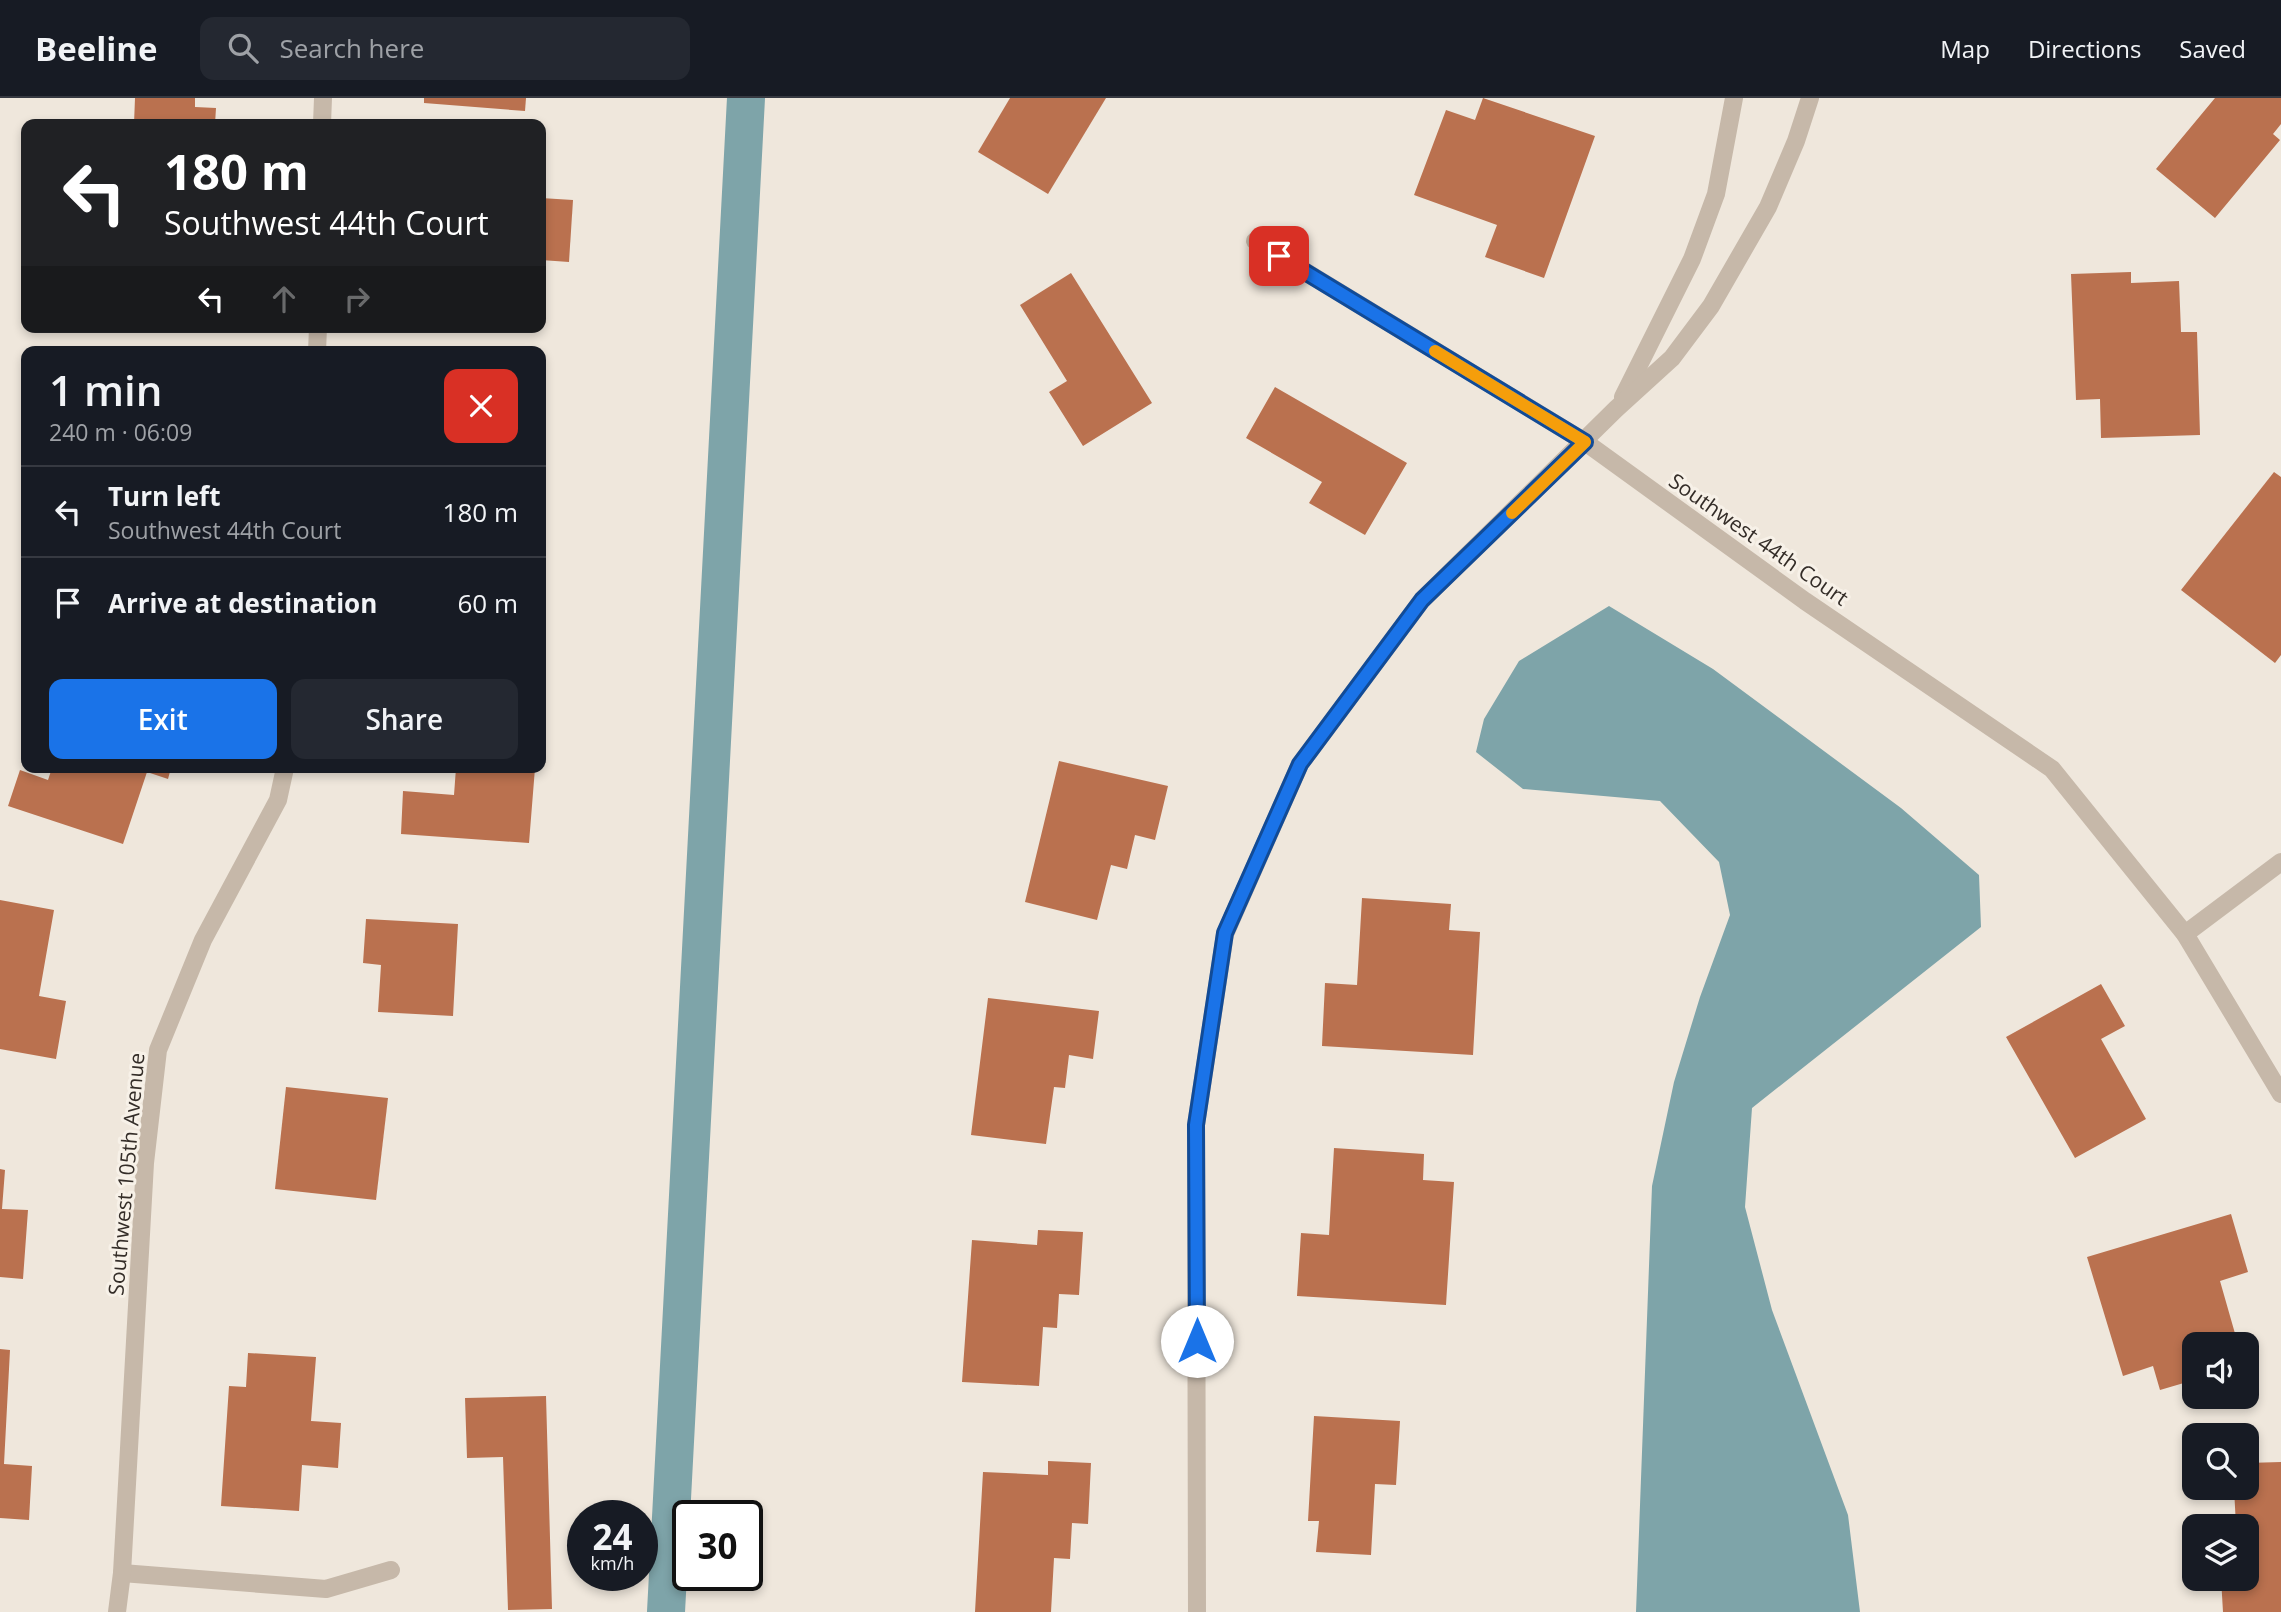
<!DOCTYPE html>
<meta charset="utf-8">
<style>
:root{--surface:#171b24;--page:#242831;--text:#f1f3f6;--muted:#9ea1a6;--line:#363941;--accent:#1a73e8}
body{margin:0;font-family:"Open Sans",sans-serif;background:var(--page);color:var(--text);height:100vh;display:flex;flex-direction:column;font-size:26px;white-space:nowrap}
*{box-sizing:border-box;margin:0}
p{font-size:23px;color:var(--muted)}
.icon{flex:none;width:38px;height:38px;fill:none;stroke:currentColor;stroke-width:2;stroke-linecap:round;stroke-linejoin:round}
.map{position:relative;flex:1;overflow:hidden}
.details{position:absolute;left:21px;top:248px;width:525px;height:427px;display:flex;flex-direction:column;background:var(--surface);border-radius:14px;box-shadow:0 4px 10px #0003}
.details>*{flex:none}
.hud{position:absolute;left:21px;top:21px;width:525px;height:214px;border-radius:14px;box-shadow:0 4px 10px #0003;background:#202124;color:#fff;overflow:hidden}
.fabs{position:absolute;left:2182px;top:1234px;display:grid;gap:14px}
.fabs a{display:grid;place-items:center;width:77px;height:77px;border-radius:14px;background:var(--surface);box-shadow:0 4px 10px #0003;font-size:35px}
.speed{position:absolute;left:567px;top:1402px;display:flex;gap:14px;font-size:35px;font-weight:700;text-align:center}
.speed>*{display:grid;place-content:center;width:91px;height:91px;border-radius:50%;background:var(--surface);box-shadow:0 4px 10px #0003;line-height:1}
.speed small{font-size:18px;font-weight:400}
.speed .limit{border:4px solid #111;border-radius:10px;background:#fff;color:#111}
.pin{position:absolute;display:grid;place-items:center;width:60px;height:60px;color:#fff;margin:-30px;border-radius:14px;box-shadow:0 4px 10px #0006}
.me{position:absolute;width:77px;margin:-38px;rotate:0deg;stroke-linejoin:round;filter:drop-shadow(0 0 5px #0008)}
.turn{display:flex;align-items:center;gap:24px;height:147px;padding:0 28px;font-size:32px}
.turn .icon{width:91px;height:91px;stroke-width:2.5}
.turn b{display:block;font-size:49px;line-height:60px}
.lanes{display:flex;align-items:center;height:66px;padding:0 28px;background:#0003;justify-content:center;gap:35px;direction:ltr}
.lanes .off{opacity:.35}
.round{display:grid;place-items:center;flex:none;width:74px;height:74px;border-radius:14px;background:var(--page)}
.summary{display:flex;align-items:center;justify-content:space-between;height:119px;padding:0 28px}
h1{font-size:42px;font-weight:600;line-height:52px}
.button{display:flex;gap:14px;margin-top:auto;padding:14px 28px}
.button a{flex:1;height:80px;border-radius:14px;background:var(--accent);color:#fff;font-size:28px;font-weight:600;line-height:80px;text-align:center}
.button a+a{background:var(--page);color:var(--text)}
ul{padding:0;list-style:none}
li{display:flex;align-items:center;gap:21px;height:91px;padding:0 28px;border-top:2px solid var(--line)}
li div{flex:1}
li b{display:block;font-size:26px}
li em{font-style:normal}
header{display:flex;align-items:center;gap:42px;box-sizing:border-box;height:98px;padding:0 35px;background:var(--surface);border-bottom:2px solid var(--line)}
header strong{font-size:33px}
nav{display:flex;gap:38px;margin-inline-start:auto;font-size:24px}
.search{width:490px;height:63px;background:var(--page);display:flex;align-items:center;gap:18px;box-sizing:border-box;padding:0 24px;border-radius:14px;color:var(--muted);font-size:26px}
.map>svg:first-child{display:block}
.water{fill:#7ea4a9}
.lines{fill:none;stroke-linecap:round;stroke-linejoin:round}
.canal{stroke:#7ea4a9;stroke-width:38}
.building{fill:#ba714f}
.minor{stroke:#c6b8a9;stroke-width:18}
.route-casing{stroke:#114b97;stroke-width:18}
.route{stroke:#1a73e8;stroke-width:12}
.slow{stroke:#f59e0b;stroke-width:12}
.labels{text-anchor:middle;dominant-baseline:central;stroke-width:6;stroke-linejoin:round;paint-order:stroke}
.street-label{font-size:21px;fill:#342d28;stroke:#f7f1e8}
</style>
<header>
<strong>Beeline</strong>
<div class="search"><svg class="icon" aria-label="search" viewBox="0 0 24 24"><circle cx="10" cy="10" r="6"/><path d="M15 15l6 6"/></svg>Search here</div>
<nav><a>Map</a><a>Directions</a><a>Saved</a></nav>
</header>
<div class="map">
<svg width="2281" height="1514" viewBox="0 0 2281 1514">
<rect width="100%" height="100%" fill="#efe7dc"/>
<polygon class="water" points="1609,508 1713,571 1901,710 1979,777 1981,829 1752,1010 1745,1109 1772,1212 1848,1417 1860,1514 1636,1514 1652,1088 1674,984 1700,899 1730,817 1719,764 1660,703 1523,691 1476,654 1484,621 1519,563"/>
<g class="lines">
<polyline class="canal" points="666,1514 746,0"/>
</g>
<g class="building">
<polygon points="135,0 195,0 195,9 216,10 215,26 134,26"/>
<polygon points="424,0 526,0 525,13 424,5"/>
<polygon points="1010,0 1106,0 1048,96 978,54"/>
<polygon points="1483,0 1595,38 1544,180 1485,159 1497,127 1414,97 1446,12 1475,22"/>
<polygon points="2215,0 2281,0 2281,26 2273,36 2280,42 2215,120 2156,71"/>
<polygon points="541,100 573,102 569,164 541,162"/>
<polygon points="2131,174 2131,185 2179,183 2181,234 2197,234 2200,337 2101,340 2100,301 2076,302 2071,176"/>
<polygon points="1071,175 1152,305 1083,348 1049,294 1067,283 1020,207"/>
<polygon points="1275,289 1407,365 1365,437 1309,405 1322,384 1246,340"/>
<polygon points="2274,374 2281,379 2281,557 2275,565 2181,492"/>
<polygon points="1059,663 1168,688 1155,742 1135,737 1127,771 1111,767 1097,822 1025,804"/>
<polygon points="52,670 171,670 168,681 147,674 123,746 8,708 20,672 48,682"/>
<polygon points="456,670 535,670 529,745 401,736 403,693 454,697"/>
<polygon points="1362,800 1451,806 1449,832 1480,834 1473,957 1322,948 1325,885 1357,887"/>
<polygon points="0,802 54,812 39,898 66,903 56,961 0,951"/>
<polygon points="366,821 458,826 453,918 378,914 381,867 363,865"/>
<polygon points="2101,886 2125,928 2101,941 2146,1021 2075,1060 2006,939"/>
<polygon points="988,900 1099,913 1093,961 1069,957 1065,990 1054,989 1046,1046 971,1037"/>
<polygon points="286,989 388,1000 376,1102 275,1091"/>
<polygon points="1334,1050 1424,1056 1423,1082 1454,1084 1446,1207 1297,1198 1301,1135 1329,1137"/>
<polygon points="0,1071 5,1072 2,1111 28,1112 23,1181 0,1179"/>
<polygon points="2231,1116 2248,1174 2220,1183 2238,1246 2194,1246 2194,1282 2160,1292 2153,1268 2123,1278 2087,1159"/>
<polygon points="1038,1132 1083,1134 1079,1197 1059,1196 1057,1230 1043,1229 1039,1288 962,1284 972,1142 1037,1147"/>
<polygon points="0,1251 10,1252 4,1366 32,1368 29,1422 0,1420"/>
<polygon points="248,1255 316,1259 311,1323 341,1325 338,1370 302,1367 299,1413 221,1408 229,1288 246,1289"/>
<polygon points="546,1298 552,1511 508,1512 503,1359 467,1360 465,1300"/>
<polygon points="1314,1318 1400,1323 1396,1387 1375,1386 1371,1457 1316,1454 1319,1423 1308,1423"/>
<polygon points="1048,1363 1091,1365 1088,1426 1072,1425 1070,1461 1054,1460 1051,1514 975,1514 983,1374 1048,1377"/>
<polygon points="2281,1364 2281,1514 2223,1514 2221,1480 2247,1480 2247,1428 2236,1428 2234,1390 2247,1390 2247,1365"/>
</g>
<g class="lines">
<g class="minor">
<polyline points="322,26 323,0"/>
<polyline points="1255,143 1585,344 1805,503 2052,671 2185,836 2281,996"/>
<polyline points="317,254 318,229"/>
<polyline points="1623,299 1692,161 1716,96 1734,0"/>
<polyline points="2185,836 2281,764"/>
<polyline points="122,1475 326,1491 391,1472"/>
<polyline points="117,1514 122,1475 145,1065 158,952 203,842 278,702 285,670"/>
<polyline points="1197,1514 1196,1027 1225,836 1300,666 1422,502 1616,311 1672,260 1711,208 1768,109 1796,43 1810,0"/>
</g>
</g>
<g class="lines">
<defs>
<polyline id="route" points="1197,1243 1196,1027 1225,835 1300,666 1422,502 1585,344 1279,158"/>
</defs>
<use href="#route" class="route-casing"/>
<use href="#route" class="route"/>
<polyline class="slow" points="1435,253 1585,344 1512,415"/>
</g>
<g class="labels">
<g class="street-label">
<text transform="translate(1759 441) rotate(35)">Southwest 44th Court</text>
<text transform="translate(126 1076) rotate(-85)">Southwest 105th Avenue</text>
</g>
</g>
</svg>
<div class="fabs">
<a><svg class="icon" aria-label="sound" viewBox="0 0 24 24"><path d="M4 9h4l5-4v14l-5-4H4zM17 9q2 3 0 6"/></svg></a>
<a><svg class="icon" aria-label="search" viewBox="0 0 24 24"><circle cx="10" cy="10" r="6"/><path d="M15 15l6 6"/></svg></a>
<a><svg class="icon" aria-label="layers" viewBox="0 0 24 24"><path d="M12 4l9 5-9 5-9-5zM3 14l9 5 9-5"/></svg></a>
</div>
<div class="speed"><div>24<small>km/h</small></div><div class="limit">30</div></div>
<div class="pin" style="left:1279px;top:158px;background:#d93025"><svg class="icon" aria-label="arrive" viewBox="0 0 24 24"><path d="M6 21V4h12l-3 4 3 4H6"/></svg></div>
<svg class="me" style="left:1197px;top:1243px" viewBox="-20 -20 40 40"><circle r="19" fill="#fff"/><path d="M0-13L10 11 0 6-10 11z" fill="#1a73e8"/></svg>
<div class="hud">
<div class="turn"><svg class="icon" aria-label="left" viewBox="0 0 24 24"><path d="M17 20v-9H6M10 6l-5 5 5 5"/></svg><div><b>180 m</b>Southwest 44th Court</div></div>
<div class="lanes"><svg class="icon" aria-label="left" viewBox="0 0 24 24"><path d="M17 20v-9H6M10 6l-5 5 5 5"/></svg><svg class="icon off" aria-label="ahead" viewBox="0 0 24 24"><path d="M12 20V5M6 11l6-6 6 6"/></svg><svg class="icon off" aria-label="right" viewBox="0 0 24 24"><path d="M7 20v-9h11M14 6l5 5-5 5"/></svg></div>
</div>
<section class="details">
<div class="summary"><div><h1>1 min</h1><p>240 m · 06:09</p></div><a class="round" style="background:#d93025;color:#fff"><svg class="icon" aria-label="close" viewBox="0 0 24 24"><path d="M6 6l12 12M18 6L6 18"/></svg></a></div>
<ul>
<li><svg class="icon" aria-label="left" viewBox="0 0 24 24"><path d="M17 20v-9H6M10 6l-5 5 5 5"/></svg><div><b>Turn left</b><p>Southwest 44th Court</p></div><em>180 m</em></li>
<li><svg class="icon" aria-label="arrive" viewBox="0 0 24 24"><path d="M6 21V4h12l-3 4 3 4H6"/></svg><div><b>Arrive at destination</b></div><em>60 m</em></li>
</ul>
<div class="button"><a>Exit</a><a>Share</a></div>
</section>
</div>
